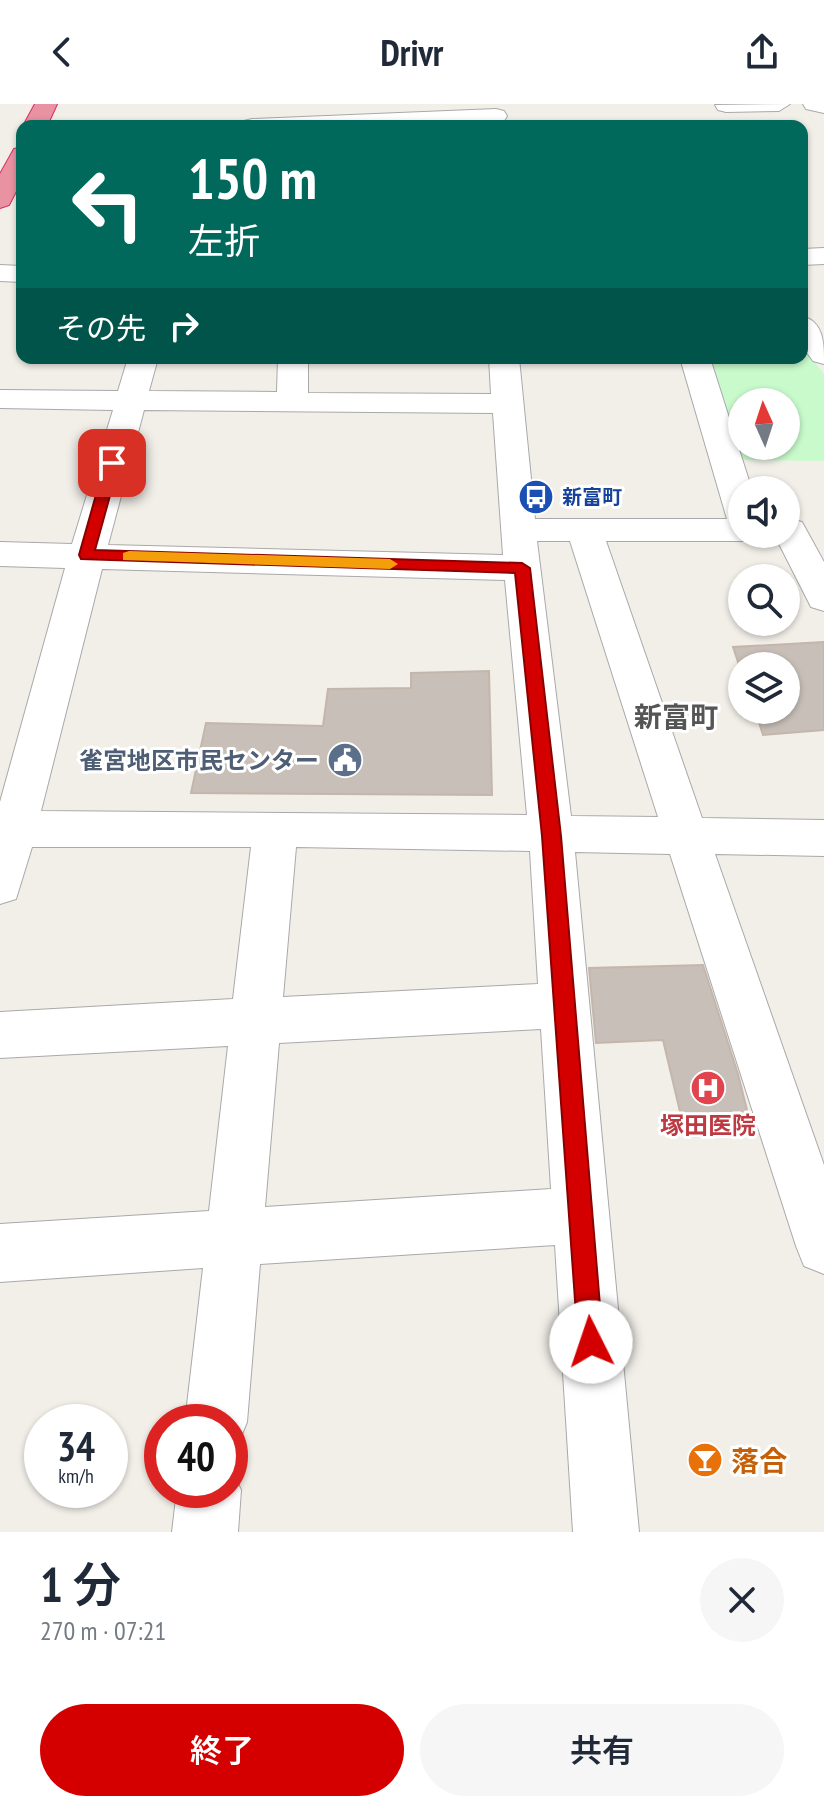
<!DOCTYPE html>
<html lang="ja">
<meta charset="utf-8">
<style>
:root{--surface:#fff;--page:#f6f6f7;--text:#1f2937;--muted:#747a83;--accent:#d40000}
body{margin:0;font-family:"PT Sans Narrow","Noto Sans JP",sans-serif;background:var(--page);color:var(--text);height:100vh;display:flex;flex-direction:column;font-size:30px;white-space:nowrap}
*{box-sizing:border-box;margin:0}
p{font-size:26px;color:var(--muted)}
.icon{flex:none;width:44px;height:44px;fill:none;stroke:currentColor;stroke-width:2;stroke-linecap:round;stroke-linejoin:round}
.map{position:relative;height:1428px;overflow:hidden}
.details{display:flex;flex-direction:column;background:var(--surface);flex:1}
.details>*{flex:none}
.top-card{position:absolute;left:16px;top:16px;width:792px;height:244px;border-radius:16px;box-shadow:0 2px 6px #0004;background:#00695c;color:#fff;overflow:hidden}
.needle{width:52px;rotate:357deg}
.fabs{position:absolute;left:728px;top:284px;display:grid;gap:16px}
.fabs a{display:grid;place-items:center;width:72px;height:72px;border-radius:50%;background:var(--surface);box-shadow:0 2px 6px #0004;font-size:40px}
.speed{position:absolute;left:24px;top:1300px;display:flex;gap:16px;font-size:40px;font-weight:700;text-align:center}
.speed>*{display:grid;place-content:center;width:104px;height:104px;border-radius:50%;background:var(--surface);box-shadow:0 2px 6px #0004;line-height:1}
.speed small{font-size:20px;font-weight:400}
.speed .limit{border:12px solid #d22;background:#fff;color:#111}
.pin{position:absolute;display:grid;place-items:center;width:68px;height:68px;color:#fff;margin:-34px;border-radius:16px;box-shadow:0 4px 12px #0006}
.me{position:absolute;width:88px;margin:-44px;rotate:356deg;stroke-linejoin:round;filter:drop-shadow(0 0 6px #0008)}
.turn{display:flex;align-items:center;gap:28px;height:168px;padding:0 40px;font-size:36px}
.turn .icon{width:104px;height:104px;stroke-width:2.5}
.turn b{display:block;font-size:56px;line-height:68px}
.then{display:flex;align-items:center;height:76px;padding:0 40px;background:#0003;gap:16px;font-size:30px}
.round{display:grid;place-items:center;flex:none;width:84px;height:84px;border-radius:42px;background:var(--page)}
.head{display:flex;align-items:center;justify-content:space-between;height:136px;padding:0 40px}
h1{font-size:48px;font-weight:600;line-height:60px}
.primary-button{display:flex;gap:16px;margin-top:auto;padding:16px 40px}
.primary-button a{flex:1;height:92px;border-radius:48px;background:var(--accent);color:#fff;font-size:32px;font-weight:600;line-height:92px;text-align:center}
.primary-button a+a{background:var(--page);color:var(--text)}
header{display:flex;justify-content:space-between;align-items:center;height:104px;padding:0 40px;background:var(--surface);font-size:36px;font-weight:600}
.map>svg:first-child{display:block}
.park{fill:#c8facc;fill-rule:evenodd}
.building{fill:#c7bfb8;stroke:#c4b6ab;stroke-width:2}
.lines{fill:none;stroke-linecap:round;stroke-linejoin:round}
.minor-casing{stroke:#a9a9a9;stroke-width:2}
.highway-casing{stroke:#dc2a67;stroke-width:2}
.minor{fill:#fff;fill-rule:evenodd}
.highway{fill:#e892a2;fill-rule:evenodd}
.route{fill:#d40000;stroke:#8a0000;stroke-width:2}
.slow{fill:#f59e0b}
.labels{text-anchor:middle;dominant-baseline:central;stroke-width:6;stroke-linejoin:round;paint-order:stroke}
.far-transit-label{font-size:20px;font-weight:bold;fill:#164399;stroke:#fff;text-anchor:start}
.service-label{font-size:24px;font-weight:bold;fill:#4e5e75;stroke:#fff;text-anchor:end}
.health-label{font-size:24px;font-weight:bold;fill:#be3a42;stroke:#fff}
.quarter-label{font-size:28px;font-weight:bold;fill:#555;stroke:#fff}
.near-food-label{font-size:28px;font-weight:bold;fill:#c56008;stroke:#fff;text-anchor:start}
</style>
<header><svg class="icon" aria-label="back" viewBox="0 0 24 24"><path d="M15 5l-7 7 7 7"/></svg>Drivr<svg class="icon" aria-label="share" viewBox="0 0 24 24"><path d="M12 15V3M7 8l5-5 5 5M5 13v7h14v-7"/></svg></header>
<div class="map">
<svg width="824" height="1428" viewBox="0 0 824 1428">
<rect width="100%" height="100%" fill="#f2efe9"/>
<path class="park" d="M802,241L824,270V357L736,356L709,254H802ZM742,298H786V342H742Z"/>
<g class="building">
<polygon points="824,538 824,626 763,631 755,606 786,606 786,562 742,562 742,570 733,543"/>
<polygon points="489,567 492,691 191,689 206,619 323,622 328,585 411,584 411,569"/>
<polygon points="703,861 738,970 753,1030 686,1033 663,936 596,939 589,864"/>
</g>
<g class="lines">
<defs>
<g id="minor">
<polygon points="790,0 779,7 726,8 718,6 715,1"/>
<polygon points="803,0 824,0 824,9 806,5"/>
<polygon points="496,5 504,7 507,12 504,17 420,22 240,22 244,17 252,15"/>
<polygon points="824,144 824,160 802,161 802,145"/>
<polygon points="0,161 22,162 22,178 0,177"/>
<path d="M802,212C824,218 824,239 824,260L813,257L802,242Z"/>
<path d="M128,254H158L149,287L277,288L278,254H308V289L491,290L489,254H519L535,415H727L680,254H710L752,386H742V430H757L754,434L742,437H606L702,714L824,716V752L715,750L824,1061V1170L804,1162L796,1142L670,750L575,748L639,1428H573L555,1141L260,1160L247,1318L238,1340L230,1343V1318H185L203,1164L0,1178V1120L209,1107L228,942L0,954V908L233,895L251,743H32L16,795L0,800V698L65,464L0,462V438L72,440L113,306L0,304V286L118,287ZM144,306L493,309L503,451L108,441ZM537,437H570L658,713L571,712ZM102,465L505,476L527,711L41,707ZM296,743L530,747L538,880L283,893ZM541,925L551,1085L265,1103L279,939Z"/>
<polygon points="790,415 802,418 824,458 824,507 811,503 774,430 786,430 786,416"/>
<polygon points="230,1363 241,1386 238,1428 172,1428 177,1386 230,1386"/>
</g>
<g id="highway">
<polygon points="35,0 57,0 47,22 23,22"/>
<polygon points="22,43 22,76 9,101 0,104 0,70 14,45"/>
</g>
</defs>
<use href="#minor" class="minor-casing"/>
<use href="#highway" class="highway-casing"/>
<use href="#minor" class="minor"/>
<use href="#highway" class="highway"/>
</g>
<polygon class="route" points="112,354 119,359 95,446 522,459 530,464 561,732 603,1238 600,1247 591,1250 582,1247 578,1238 542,732 515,469 81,455 79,451 105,359"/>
<polygon class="slow" points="129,447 390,455 398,460 390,465 123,456 123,449"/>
<defs>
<symbol id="bus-disc" viewBox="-11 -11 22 22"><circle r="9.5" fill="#1a4fb4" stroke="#fff"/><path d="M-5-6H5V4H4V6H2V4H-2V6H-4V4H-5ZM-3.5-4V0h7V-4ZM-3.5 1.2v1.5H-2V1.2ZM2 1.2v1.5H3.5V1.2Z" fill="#fff"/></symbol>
<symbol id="civic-disc" viewBox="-11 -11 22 22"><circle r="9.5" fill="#5c6f8a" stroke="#fff"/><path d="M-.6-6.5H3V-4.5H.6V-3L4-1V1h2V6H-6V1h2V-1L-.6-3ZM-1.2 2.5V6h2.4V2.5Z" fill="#fff"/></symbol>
<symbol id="hospital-disc" viewBox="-11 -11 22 22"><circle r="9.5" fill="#e0444e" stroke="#fff"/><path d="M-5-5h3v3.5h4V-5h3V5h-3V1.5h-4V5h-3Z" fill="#fff"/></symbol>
<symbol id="bar-disc" viewBox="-11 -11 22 22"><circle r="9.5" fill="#e8710a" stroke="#fff"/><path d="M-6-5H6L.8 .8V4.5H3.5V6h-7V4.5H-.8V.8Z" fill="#fff"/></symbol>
</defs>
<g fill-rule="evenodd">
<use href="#bus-disc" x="516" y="373" width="40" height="40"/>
<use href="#civic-disc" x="325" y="636" width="40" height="40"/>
<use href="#hospital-disc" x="688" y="964" width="40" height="40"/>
<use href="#bar-disc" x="685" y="1336" width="40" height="40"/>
</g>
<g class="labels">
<g class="far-transit-label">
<text x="562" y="393">新富町</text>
</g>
<g class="service-label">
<text x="319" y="656">雀宮地区市民センター</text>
</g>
<g class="health-label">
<text x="708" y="1021">塚田医院</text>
</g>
<g class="quarter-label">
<text x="676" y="612">新富町</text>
</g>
<g class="near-food-label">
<text x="731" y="1356">落合</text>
</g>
</g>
</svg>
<div class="fabs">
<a><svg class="needle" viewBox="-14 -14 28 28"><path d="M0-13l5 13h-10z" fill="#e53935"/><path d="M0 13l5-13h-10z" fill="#747a83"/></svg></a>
<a><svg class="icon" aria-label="sound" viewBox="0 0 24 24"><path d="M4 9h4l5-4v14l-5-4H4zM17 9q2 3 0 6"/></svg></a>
<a><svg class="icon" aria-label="search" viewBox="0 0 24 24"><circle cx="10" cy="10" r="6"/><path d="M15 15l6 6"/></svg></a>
<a><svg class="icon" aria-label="layers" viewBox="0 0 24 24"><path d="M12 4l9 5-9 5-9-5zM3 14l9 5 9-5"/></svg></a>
</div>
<div class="speed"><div>34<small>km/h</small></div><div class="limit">40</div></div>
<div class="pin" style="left:112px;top:359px;background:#d93025"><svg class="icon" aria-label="arrive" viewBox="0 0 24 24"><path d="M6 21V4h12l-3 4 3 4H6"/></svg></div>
<svg class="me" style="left:591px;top:1238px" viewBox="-20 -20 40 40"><circle r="19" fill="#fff"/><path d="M0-13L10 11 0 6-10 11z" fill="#d40000"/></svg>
<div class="top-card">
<div class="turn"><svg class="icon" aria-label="left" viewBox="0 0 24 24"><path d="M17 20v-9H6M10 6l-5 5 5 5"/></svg><div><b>150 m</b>左折</div></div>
<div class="then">その先<svg class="icon" aria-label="right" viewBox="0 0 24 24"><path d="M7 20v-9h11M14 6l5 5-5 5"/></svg></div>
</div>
</div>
<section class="details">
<div class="head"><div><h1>1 分</h1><p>270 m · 07:21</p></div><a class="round"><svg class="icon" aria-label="close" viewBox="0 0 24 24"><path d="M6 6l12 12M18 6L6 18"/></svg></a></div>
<div class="primary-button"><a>終了</a><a>共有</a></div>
</section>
